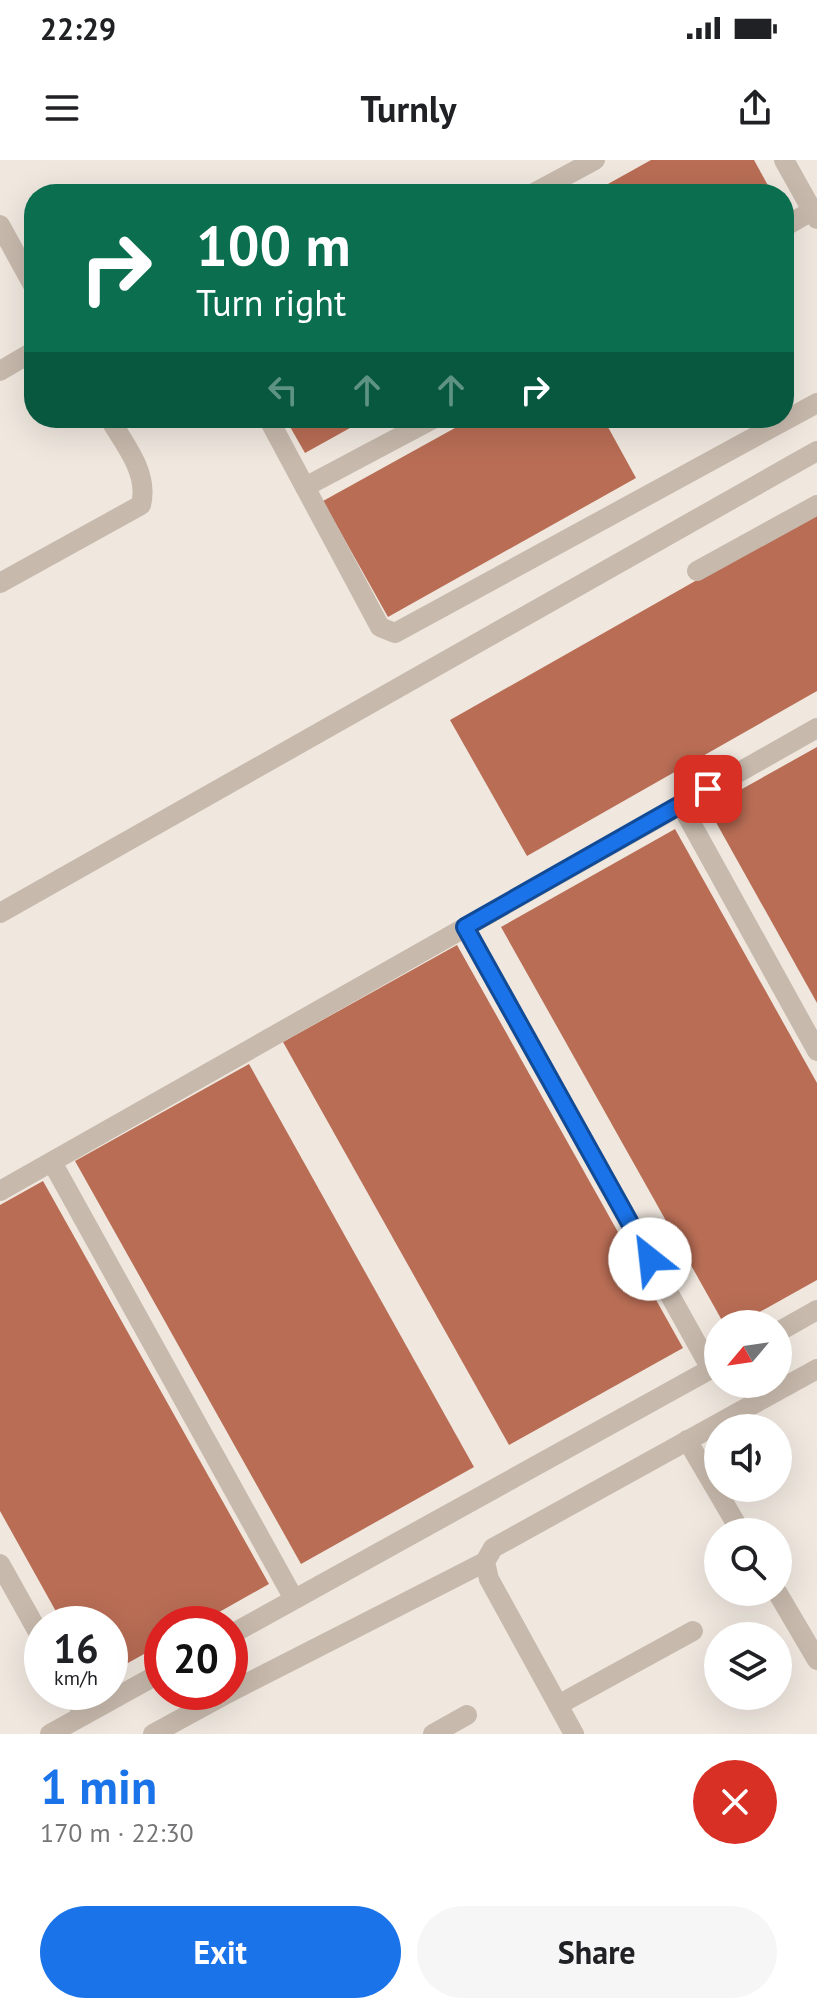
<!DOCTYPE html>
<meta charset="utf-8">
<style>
:root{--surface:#fff;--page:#f6f6f6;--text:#202124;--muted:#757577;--accent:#1a73e8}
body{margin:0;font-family:"PT Sans",sans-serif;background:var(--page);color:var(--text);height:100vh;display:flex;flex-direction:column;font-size:30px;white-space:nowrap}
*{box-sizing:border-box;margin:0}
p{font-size:26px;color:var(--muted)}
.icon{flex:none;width:44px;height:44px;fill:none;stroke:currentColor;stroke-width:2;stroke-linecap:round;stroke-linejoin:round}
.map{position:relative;height:1574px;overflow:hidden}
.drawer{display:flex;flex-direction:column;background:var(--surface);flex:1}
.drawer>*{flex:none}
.hud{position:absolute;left:24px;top:24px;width:770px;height:244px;border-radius:32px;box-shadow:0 8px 32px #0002;background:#0b6e4f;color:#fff;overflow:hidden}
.needle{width:52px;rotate:241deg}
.controls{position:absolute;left:704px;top:1150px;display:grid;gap:16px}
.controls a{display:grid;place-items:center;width:88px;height:88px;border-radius:50%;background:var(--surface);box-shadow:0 8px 32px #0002;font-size:40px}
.speed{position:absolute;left:24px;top:1446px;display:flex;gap:16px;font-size:40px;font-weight:700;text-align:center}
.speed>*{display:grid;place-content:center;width:104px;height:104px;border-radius:50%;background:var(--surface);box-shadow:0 8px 32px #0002;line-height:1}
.speed small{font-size:20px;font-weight:400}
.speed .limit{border:12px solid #d22;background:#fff;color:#111}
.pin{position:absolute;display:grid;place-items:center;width:68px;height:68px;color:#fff;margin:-34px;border-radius:16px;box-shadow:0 4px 12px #0006}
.me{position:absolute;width:88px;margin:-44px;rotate:331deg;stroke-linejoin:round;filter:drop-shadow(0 0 6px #0008)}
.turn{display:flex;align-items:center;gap:28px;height:168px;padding:0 40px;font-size:36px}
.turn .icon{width:104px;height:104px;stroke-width:2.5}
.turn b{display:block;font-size:56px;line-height:68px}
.lanes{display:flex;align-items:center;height:76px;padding:0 40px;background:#0003;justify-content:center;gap:40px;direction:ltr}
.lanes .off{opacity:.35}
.round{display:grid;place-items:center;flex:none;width:84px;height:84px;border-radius:42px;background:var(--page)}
.summary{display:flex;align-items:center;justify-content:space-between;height:136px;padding:0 40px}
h1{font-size:48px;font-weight:600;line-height:60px;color:var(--accent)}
.action{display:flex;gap:16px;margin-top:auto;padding:16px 40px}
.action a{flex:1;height:92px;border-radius:48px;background:var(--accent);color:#fff;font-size:32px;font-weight:600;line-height:92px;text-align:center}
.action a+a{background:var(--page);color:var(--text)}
.status{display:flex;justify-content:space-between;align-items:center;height:56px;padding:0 40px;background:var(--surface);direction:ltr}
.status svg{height:22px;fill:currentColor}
header{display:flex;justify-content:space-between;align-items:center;height:104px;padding:0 40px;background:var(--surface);font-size:36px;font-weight:600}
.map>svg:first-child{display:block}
.building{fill:#b96d55}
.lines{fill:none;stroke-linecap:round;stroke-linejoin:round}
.minor{stroke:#c7b9ac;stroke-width:20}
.route-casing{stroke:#114b97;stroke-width:20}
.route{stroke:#1a73e8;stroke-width:14}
</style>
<div class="status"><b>22:29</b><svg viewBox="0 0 49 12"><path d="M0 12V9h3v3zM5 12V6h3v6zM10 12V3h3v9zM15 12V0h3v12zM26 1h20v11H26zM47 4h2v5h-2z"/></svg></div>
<header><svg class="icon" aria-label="menu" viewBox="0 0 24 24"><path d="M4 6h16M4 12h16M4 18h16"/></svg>Turnly<svg class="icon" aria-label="share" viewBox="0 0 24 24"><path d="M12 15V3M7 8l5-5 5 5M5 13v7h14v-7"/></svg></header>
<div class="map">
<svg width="817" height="1574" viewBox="0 0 817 1574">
<rect width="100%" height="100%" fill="#f0e8df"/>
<g class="building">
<polygon points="651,0 754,0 771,31 590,34"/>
<polygon points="285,258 368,258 305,293"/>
<polygon points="473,258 603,258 636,318 388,457 323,341"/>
<polygon points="817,352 817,531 527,696 450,560"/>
<polygon points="817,587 817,843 708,648"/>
<polygon points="675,669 817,923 817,1120 738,1164 724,1164 501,767"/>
<polygon points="457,785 683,1188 509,1285 283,882"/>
<polygon points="249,904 474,1307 301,1404 75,1001"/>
<polygon points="43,1021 269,1424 198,1464 162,1464 162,1484 110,1513 110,1464 63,1464 0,1351 0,1045"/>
</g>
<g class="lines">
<g class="minor">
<polyline points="784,0 817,59"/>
<polyline points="532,34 595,0"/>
<polyline points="0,65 34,127"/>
<polyline points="784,67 817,48"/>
<polyline points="0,211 34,191"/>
<polyline points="268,258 305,327"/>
<polyline points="435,258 305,327 380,467 395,473 817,243"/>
<polyline points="697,411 817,345"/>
<path d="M0,423L141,345C149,313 125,285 109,258"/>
<polyline points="681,645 817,891"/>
<polyline points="0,753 817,291"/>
<polyline points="465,767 711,1209"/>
<polyline points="52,1002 294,1439"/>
<polyline points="0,1031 817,568"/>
<polyline points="778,1172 817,1150"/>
<polyline points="687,1280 741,1372"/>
<polyline points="0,1404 42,1479"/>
<polyline points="777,1432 817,1500"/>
<polyline points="230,1475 718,1205"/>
<polyline points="71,1532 84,1555"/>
<polyline points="230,1532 485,1402"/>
<polyline points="558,1545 693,1471"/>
<polyline points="50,1574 162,1512"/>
<polyline points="153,1574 230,1532"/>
<polyline points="433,1574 467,1555"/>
<polyline points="574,1574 489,1419 485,1402 493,1388 817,1209"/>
</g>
</g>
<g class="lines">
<defs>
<polyline id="route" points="650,1099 465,767 708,629"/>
</defs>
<use href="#route" class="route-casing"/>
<use href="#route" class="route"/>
</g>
</svg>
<div class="controls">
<a><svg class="needle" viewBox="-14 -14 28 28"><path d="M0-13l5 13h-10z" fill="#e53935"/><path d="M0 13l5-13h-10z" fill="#757577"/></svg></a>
<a><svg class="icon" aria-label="sound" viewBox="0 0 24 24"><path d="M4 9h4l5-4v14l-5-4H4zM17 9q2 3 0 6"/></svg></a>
<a><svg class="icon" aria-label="search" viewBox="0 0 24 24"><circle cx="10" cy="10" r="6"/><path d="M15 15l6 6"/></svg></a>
<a><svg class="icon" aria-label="layers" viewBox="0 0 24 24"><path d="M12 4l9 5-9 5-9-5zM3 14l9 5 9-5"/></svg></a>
</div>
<div class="speed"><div>16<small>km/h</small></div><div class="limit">20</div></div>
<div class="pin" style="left:708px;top:629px;background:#d93025"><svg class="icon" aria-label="arrive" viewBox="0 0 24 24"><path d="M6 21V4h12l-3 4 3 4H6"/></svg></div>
<svg class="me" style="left:650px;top:1099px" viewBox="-20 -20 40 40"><circle r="19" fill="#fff"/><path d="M0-13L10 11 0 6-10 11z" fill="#1a73e8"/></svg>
<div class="hud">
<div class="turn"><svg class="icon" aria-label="right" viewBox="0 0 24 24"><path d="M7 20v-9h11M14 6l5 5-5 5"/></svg><div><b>100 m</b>Turn right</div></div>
<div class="lanes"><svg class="icon off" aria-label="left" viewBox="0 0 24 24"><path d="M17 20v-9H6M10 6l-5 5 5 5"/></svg><svg class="icon off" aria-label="ahead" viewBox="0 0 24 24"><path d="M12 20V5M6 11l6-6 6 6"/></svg><svg class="icon off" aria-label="ahead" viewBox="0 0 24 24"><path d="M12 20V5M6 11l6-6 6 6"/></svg><svg class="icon" aria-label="right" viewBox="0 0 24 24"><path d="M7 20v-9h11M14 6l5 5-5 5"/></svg></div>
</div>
</div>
<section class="drawer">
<div class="summary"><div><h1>1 min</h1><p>170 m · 22:30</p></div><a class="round" style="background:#d93025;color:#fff"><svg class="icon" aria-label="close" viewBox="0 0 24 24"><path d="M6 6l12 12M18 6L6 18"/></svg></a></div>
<div class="action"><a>Exit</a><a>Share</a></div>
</section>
